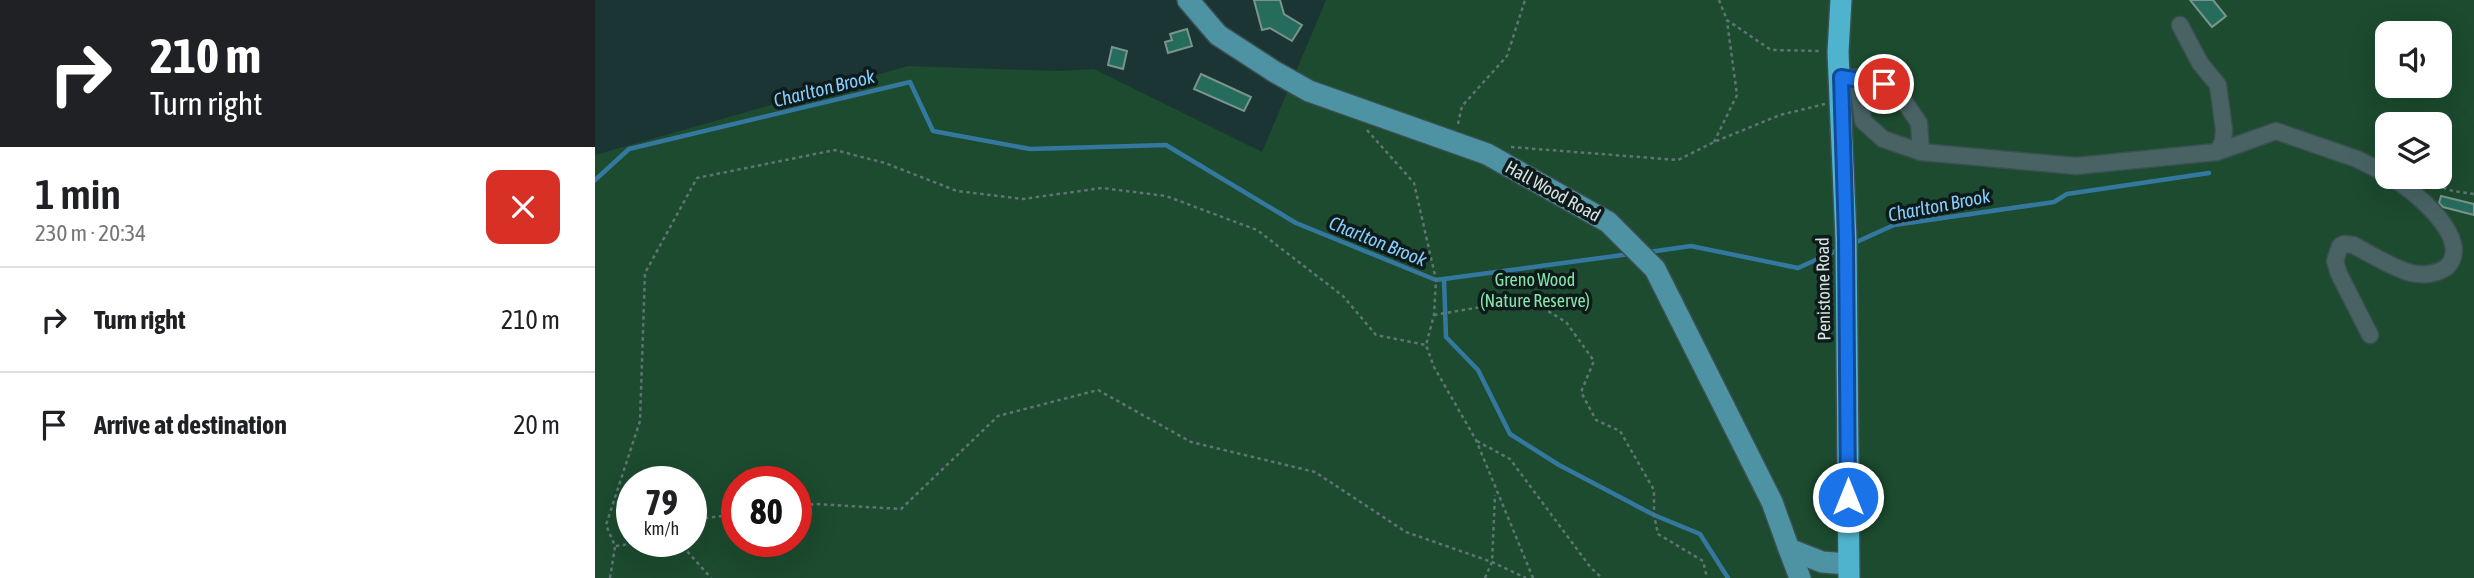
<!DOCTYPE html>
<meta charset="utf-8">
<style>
:root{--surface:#fff;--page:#f2f2f2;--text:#202124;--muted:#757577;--line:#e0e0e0}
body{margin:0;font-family:"Asap Condensed",sans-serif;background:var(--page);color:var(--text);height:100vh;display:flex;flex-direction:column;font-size:26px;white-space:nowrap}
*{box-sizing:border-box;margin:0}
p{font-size:23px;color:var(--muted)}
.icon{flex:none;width:38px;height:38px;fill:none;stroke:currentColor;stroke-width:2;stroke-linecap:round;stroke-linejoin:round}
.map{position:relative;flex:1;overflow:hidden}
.sheet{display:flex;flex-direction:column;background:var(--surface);width:595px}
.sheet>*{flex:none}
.guide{background:#202124;color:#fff;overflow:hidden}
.tools{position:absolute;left:1780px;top:21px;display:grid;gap:14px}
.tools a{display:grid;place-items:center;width:77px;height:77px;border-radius:14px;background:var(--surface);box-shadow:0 7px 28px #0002;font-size:35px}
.speed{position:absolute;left:21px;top:466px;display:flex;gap:14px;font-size:35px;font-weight:700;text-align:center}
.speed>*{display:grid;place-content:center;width:91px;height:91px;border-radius:50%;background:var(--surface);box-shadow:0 7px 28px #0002;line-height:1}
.speed small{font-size:18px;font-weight:400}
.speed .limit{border:10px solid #d22;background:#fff;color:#111}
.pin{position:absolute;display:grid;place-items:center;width:60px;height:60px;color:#fff;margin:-30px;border:4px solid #fff;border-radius:50%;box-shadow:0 2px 7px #0007}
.me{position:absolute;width:77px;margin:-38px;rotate:0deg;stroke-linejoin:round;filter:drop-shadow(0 0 5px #0008)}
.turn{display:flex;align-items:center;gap:24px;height:147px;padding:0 35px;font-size:32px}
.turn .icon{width:91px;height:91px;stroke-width:2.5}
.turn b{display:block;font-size:49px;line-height:60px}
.round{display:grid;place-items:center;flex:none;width:74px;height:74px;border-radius:14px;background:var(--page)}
.summary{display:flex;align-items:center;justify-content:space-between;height:119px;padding:0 35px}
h1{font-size:42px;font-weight:600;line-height:52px}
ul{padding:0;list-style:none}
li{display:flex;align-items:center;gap:21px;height:105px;padding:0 35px;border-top:2px solid var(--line)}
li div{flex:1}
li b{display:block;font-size:26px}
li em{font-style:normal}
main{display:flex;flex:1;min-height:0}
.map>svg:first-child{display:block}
.green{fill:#1c4b2f;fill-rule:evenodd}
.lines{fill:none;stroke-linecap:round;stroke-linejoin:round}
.stream{stroke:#3478a0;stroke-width:4.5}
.building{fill:#266c5c;stroke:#7a948c;stroke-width:2}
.minor-casing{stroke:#3a5050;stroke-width:19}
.major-casing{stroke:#3a5050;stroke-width:24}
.highway-casing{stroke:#3a5050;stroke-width:24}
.path{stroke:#5f7575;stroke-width:2.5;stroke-dasharray:3.5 3.5;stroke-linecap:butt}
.minor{stroke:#496364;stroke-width:16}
.major{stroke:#4d93a3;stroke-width:21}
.highway{stroke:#50b3cd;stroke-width:21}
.route-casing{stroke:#114b97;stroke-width:18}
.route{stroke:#1a73e8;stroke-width:12}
.labels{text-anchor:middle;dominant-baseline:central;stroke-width:7;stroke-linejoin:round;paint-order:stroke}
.street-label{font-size:18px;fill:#d5e3e3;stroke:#0f1a1a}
.park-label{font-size:18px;fill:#86e3a8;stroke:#0f1a1a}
.water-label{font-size:19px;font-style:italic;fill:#86cefd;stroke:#0f1a1a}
</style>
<main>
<section class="sheet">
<div class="guide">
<div class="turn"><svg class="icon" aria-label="right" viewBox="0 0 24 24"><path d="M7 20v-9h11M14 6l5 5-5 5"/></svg><div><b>210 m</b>Turn right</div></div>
</div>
<div class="summary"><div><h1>1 min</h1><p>230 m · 20:34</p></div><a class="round" style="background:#d93025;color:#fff"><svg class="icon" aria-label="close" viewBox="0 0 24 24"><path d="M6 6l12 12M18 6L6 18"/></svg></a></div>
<ul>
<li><svg class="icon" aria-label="right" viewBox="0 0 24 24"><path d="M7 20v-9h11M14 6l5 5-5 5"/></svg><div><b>Turn right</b></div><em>210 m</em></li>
<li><svg class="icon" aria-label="arrive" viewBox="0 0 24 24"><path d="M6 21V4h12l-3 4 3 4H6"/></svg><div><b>Arrive at destination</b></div><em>20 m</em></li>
</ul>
</section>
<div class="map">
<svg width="1879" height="578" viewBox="0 0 1879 578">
<rect width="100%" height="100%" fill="#1b3535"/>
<path class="green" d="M731,0H1879V578H0V155L313,66L464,71L499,69L667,152ZM1792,33H1844V86H1792ZM1792,124H1844V177H1792ZM37,481H96V541H37ZM142,481H201V541H142Z"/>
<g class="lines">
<g class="stream">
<polyline points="0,180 34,149 315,82 338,131 435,149 571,145 701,223 841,280 1035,254"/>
<polyline points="1257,244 1299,225 1459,202 1472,194 1614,173"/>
<polyline points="1054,252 1096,246 1203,268 1245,249"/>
<polyline points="849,279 851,337 883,370 915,434 964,465 1059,515 1105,534 1133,578"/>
</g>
</g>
<g class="building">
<polygon points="659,0 685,0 689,14 707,25 697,41 675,28 667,30"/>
<polygon points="1595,0 1618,0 1631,16 1617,27"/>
<polygon points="592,29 597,46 573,53 570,42 577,40 575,34"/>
<polygon points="517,47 532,51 528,69 513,65"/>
<polygon points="606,74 656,97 649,111 599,89"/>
<polygon points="1846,196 1879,204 1879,215 1848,207 1844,203"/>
</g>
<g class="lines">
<defs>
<g id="minor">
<polyline points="1585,25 1605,63 1623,85 1629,130 1628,142 1622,152"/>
<polyline points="1246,77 1262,78 1268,121 1288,139 1326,152 1481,166 1622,152 1681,131 1762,159 1792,174"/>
<polyline points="1262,78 1289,84 1309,101 1324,123 1326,152"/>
<path d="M1775,335L1744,274L1740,261L1745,246L1749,244L1758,245C1776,254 1797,268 1816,273C1828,276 1842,274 1852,267C1879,239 1818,190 1796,177"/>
</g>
<g id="major">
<polyline points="593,0 623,35 680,72 714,91 892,154 1013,222 1060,269 1177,502 1194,549 1227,562 1253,564"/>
<polyline points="1194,549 1205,578"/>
</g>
<polyline id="highway" points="1246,0 1243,52 1251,239 1254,578"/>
</defs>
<use href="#minor" class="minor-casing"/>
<use href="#major" class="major-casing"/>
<use href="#highway" class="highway-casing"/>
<g class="path">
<polyline points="1124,0 1132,20 1176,50 1226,51"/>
<polyline points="863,124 867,106 912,56 930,0"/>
<polyline points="772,130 819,183 841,280 839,315 831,345 839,367 881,440 938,578"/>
<polyline points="1119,142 1142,95 1132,21"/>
<polyline points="916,147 1083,160 1119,142 1185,115 1230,104"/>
<polyline points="1828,181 1858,191 1879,194"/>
<polyline points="839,315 933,299 971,322 999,361 986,392 1001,420 1025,431 1059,490 1059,515 1063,534 1108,561 1112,578"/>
<polyline points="882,441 915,459 996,568 1007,578"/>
<polyline points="201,507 220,504 306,509 403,416 503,390 596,442 720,472 811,532 897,562 931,578"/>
<polyline points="96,520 142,514"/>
<polyline points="59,541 20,546 11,525 45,421 50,273 102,178 240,150 290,163 362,191 428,199 507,188 571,196 662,230 748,296 781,335 831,345"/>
<polyline points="83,541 116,578"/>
<polyline points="15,578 20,547"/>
<polyline points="890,578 897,562 900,495"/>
</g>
<use href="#minor" class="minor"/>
<use href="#major" class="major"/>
<use href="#highway" class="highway"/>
</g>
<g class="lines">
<defs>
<polyline id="route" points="1253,497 1251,239 1246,77 1289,84"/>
</defs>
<use href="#route" class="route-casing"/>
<use href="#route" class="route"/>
</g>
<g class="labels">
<g class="street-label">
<text transform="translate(958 191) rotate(29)">Hall Wood Road</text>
<text transform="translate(1228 289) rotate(-91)">Penistone Road</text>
</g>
<g class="park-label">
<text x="940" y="279">Greno Wood<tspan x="940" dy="21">(Nature Reserve)</tspan></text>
</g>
<g class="water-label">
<text transform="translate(229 88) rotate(-14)">Charlton Brook</text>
<text transform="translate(1344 205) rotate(-11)">Charlton Brook</text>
<text transform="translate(783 241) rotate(22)">Charlton Brook</text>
</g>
</g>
</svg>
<div class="tools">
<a><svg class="icon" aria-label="sound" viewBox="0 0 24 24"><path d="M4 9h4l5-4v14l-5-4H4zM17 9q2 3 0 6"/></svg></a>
<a><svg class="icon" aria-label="layers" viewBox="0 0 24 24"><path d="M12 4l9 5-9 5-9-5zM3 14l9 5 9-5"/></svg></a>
</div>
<div class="speed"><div>79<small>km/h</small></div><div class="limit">80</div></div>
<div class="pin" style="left:1289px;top:84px;background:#d93025"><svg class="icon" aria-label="arrive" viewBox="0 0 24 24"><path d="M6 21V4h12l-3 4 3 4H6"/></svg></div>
<svg class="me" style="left:1253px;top:497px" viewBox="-20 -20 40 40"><circle r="17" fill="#1a73e8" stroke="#fff" stroke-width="3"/><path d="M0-11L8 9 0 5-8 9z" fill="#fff"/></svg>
</div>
</main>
